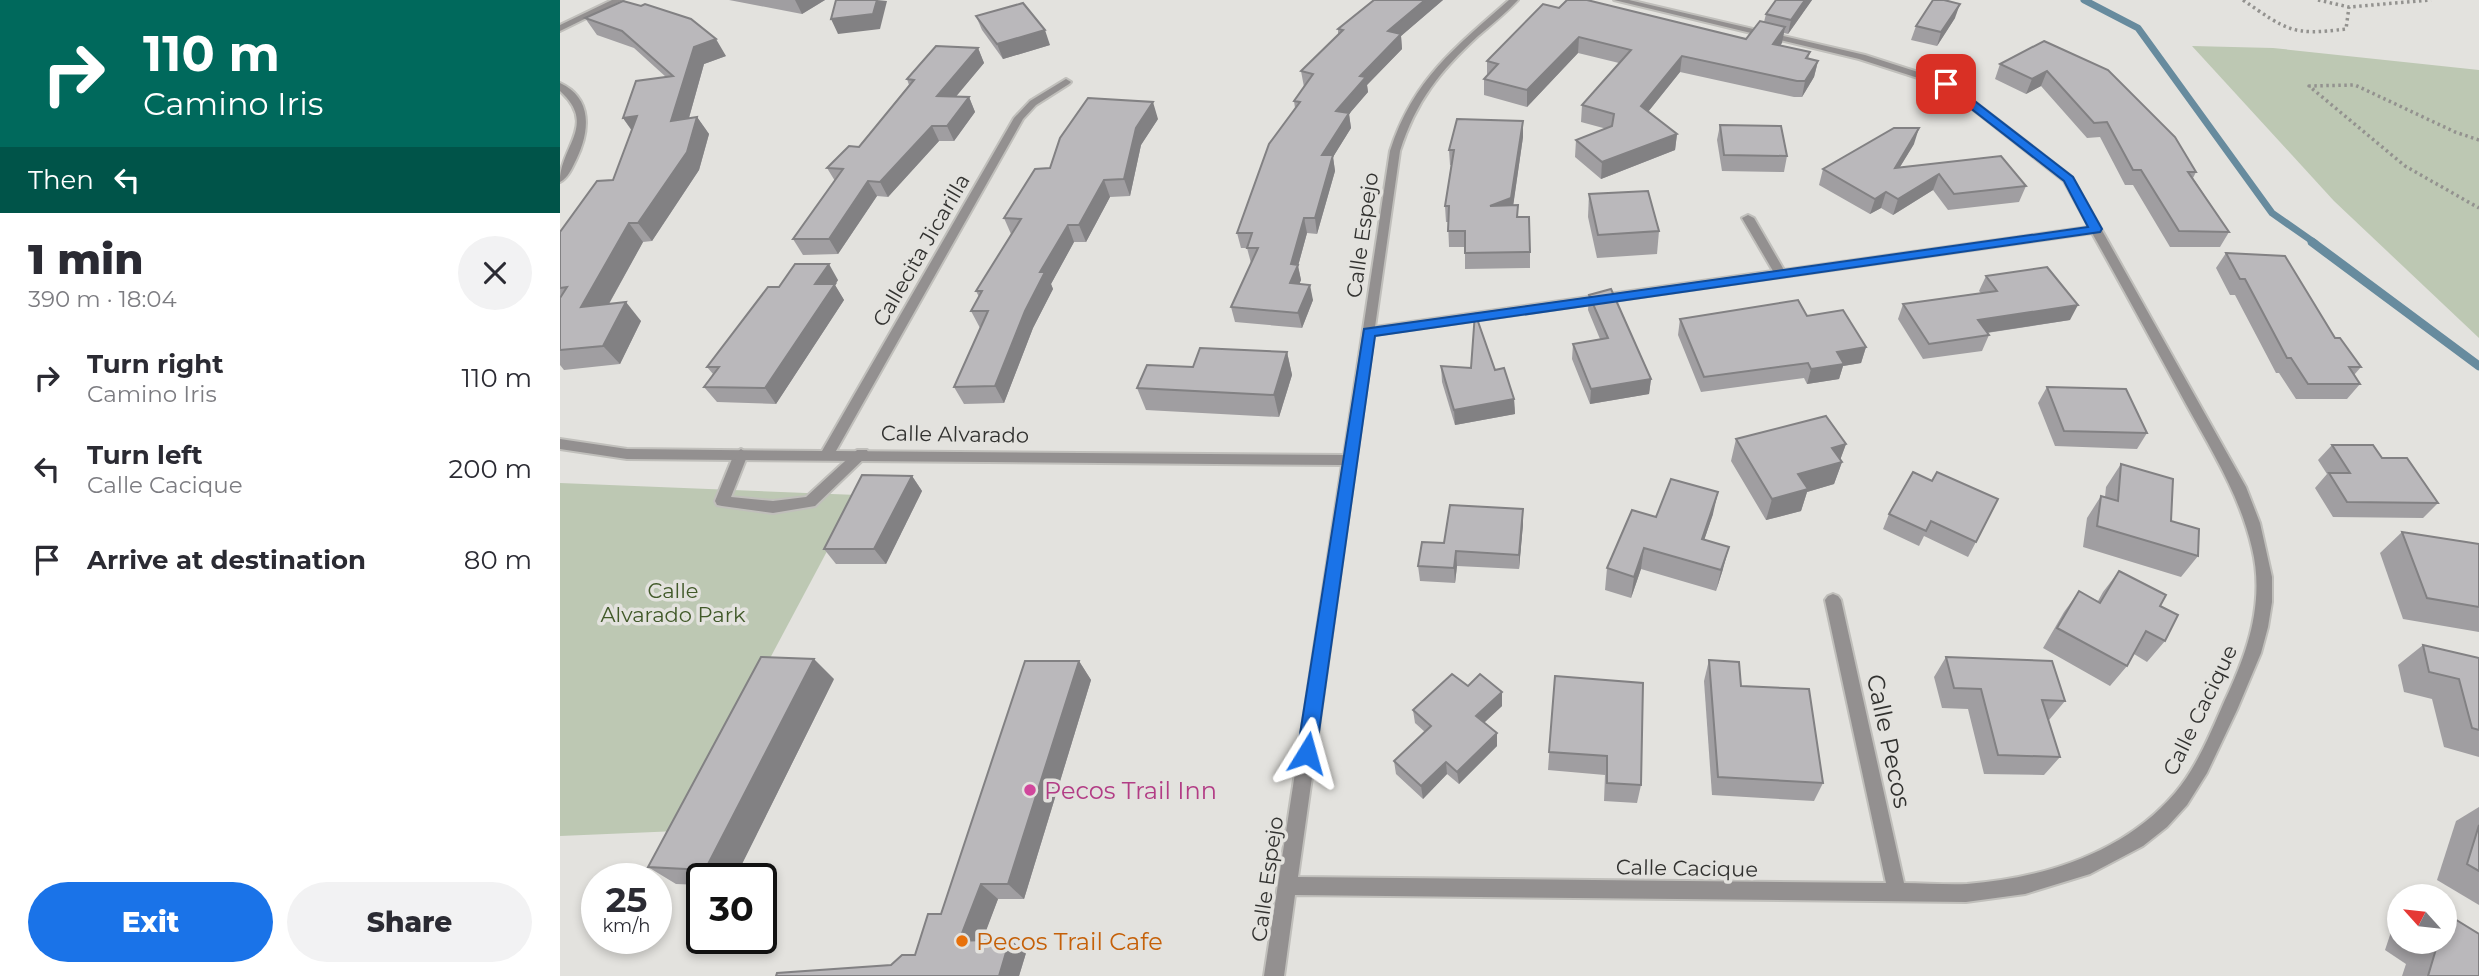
<!DOCTYPE html>
<meta charset="utf-8">
<style>
:root{--surface:#fff;--page:#f2f2f3;--text:#2b2b33;--muted:#7c7c81;--accent:#1a73e8}
body{margin:0;font-family:Montserrat,sans-serif;background:var(--page);color:var(--text);height:100vh;display:flex;flex-direction:column;font-size:26px;white-space:nowrap}
*{box-sizing:border-box;margin:0}
p{font-size:23px;color:var(--muted)}
.icon{flex:none;width:38px;height:38px;fill:none;stroke:currentColor;stroke-width:2;stroke-linecap:round;stroke-linejoin:round}
.map{position:relative;flex:1;overflow:hidden}
.drawer{display:flex;flex-direction:column;background:var(--surface);width:560px}
.drawer>*{flex:none}
.hud{background:#00695c;color:#fff;overflow:hidden}
.needle{width:46px;rotate:297deg}
.controls{position:absolute;left:1827px;top:884px;display:grid;gap:14px}
.controls a{display:grid;place-items:center;width:70px;height:70px;border-radius:50%;background:var(--surface);box-shadow:0 4px 10px #0003;font-size:35px}
.speed{position:absolute;left:21px;top:863px;display:flex;gap:14px;font-size:35px;font-weight:700;text-align:center}
.speed>*{display:grid;place-content:center;width:91px;height:91px;border-radius:50%;background:var(--surface);box-shadow:0 4px 10px #0003;line-height:1}
.speed small{font-size:18px;font-weight:400}
.speed .limit{border:4px solid #111;border-radius:10px;background:#fff;color:#111}
.pin{position:absolute;display:grid;place-items:center;width:60px;height:60px;color:#fff;margin:-30px;border-radius:14px;box-shadow:0 4px 10px #0006}
.me{position:absolute;width:77px;margin:-38px;rotate:8deg;stroke-linejoin:round;filter:drop-shadow(0 0 5px #0008)}
.turn{display:flex;align-items:center;gap:24px;height:147px;padding:0 28px;font-size:32px}
.turn .icon{width:91px;height:91px;stroke-width:2.5}
.turn b{display:block;font-size:49px;line-height:60px}
.then{display:flex;align-items:center;height:66px;padding:0 28px;background:#0003;gap:14px;font-size:26px}
.round{display:grid;place-items:center;flex:none;width:74px;height:74px;border-radius:37px;background:var(--page)}
.headline{display:flex;align-items:center;justify-content:space-between;height:119px;padding:0 28px}
h1{font-size:42px;font-weight:800;line-height:52px}
.action{display:flex;gap:14px;margin-top:auto;padding:14px 28px}
.action a{flex:1;height:80px;border-radius:42px;background:var(--accent);color:#fff;font-size:28px;font-weight:800;line-height:80px;text-align:center}
.action a+a{background:var(--page);color:var(--text)}
ul{padding:0;list-style:none}
li{display:flex;align-items:center;gap:21px;height:91px;padding:0 28px}
li div{flex:1}
li b{display:block;font-size:26px}
li em{font-style:normal}
main{display:flex;flex:1;min-height:0}
.map>svg:first-child{display:block}
.green{fill:#bdc8b3}
.lines{fill:none;stroke-linecap:round;stroke-linejoin:round}
.stream-far1{stroke:#678b9e;stroke-width:7}
.stream{stroke:#678b9e;stroke-width:9}
.service-casing{stroke:#c0bfbb;stroke-width:4}
.minor-casing{stroke:#c0bfbb;stroke-width:4}
.path{stroke:#93928f;stroke-width:3.5;stroke-dasharray:2.5 3.5;stroke-linecap:butt}
.service{fill:#939090;fill-rule:evenodd}
.minor{fill:#939090;fill-rule:evenodd}
.wall{fill:#a09ea1}
.shaded-wall{fill:#828183}
.building{fill:#bab8bb;stroke:#828183;stroke-width:2}
.route{fill:#1a73e8;stroke:#114b97;stroke-width:2}
.hotel-dot{fill:#d1479c;stroke:#e3e2de;stroke-width:2.5}
.food-dot{fill:#e8710a;stroke:#e3e2de;stroke-width:2.5}
.labels{text-anchor:middle;dominant-baseline:central;stroke-width:7;stroke-linejoin:round;paint-order:stroke}
.street-label{font-size:21px;fill:#323230;stroke:#e3e2de}
.park-label{font-size:21px;fill:#415929;stroke:#e3e2de}
.near-street-label{font-size:24px;fill:#323230;stroke:#e3e2de}
.near-hotel-label{font-size:24px;fill:#b23c85;stroke:#e3e2de;text-anchor:start}
.near-food-label{font-size:24px;fill:#c56008;stroke:#e3e2de;text-anchor:start}
</style>
<main>
<section class="drawer">
<div class="hud">
<div class="turn"><svg class="icon" aria-label="right" viewBox="0 0 24 24"><path d="M7 20v-9h11M14 6l5 5-5 5"/></svg><div><b>110 m</b>Camino Iris</div></div>
<div class="then">Then<svg class="icon" aria-label="left" viewBox="0 0 24 24"><path d="M17 20v-9H6M10 6l-5 5 5 5"/></svg></div>
</div>
<div class="headline"><div><h1>1 min</h1><p>390 m · 18:04</p></div><a class="round"><svg class="icon" aria-label="close" viewBox="0 0 24 24"><path d="M6 6l12 12M18 6L6 18"/></svg></a></div>
<ul>
<li><svg class="icon" aria-label="right" viewBox="0 0 24 24"><path d="M7 20v-9h11M14 6l5 5-5 5"/></svg><div><b>Turn right</b><p>Camino Iris</p></div><em>110 m</em></li>
<li><svg class="icon" aria-label="left" viewBox="0 0 24 24"><path d="M17 20v-9H6M10 6l-5 5 5 5"/></svg><div><b>Turn left</b><p>Calle Cacique</p></div><em>200 m</em></li>
<li><svg class="icon" aria-label="arrive" viewBox="0 0 24 24"><path d="M6 21V4h12l-3 4 3 4H6"/></svg><div><b>Arrive at destination</b></div><em>80 m</em></li>
</ul>
<div class="action"><a>Exit</a><a>Share</a></div>
</section>
<div class="map">
<svg width="1919" height="976" viewBox="0 0 1919 976">
<rect width="100%" height="100%" fill="#e3e2de"/>
<g class="green">
<polygon points="1632,46 1713,48 1919,70 1919,338 1774,201"/>
<polygon points="0,483 297,495 118,831 0,836"/>
</g>
<g class="lines">
<polyline class="stream-far1" points="1524,0 1578,28 1712,213 1755,243"/>
<polyline class="stream" points="1752,242 1919,366"/>
<defs>
<polygon id="service" points="181,449 188,454 171,497 213,501 246,497 297,450 307,450 309,454 255,506 213,513 162,506 157,505 155,501 174,454"/>
<g id="minor">
<polygon points="52,0 63,0 0,31 0,25"/>
<path d="M949,0H958C946,13 932,24 918,36C880,71 856,101 840,151L815,327L1213,271L1182,218L1188,215L1194,218L1224,270L1529,227L1504,181L1383,86L1299,59L1054,0H1069L1305,55L1389,82L1512,177L1686,487L1700,523L1712,577V602L1708,627L1701,653L1677,710L1647,773L1627,805L1607,827L1583,846L1530,874L1465,894L1406,902L735,895L724,976H704L782,465L67,459L0,449V439L67,449L262,451L454,118L470,101L506,79L511,82L509,84L476,105L463,119L276,451L784,455L830,151C853,79 895,48 949,0ZM1532,233C1564,290 1595,347 1626,404C1652,451 1680,496 1692,548C1705,601 1688,652 1665,700C1651,732 1637,767 1615,793C1564,853 1484,878 1407,884C1387,885 1365,883 1344,883L1281,600L1278,596L1273,594L1268,596L1265,600L1326,883L738,877L814,335Z"/>
<path d="M0,83C33,98 30,132 16,160C12,168 8,178 0,182C0,146 38,125 0,91Z"/>
</g>
</defs>
<use href="#service" class="service-casing"/>
<use href="#minor" class="minor-casing"/>
<g class="path">
<path d="M1683,0C1727,30 1731,36 1786,29L1789,7"/>
<polyline points="1758,0 1789,7 1871,0"/>
<polyline points="1919,140 1895,132 1795,85 1749,86 1845,166 1919,208"/>
</g>
<use href="#service" class="service"/>
<use href="#minor" class="minor"/>
</g>
<g class="wall">
<polygon points="169,0 265,0 242,14"/>
<polygon points="814,0 883,0 841,36 842,49 807,85 808,92 789,114 791,128 773,157 775,171 757,234 747,233 738,266 741,280 739,284 753,300 742,328 675,322 671,307 691,263 687,248 681,248 677,233 735,108 734,101 744,87 741,71 778,35 778,29"/>
<polygon points="1216,0 1252,0 1228,34 1224,33 1220,45 1250,52 1248,59 1258,61 1254,77 1242,97 1234,97 1120,72 1088,112 1117,134 1115,150 1041,179 1015,157 1016,140 1047,129 1021,122 1022,105 1059,63 1018,53 967,107 924,95 924,79 927,75 927,61 999,8 1186,39 1204,22 1206,14"/>
<polygon points="416,16 490,45 443,59 422,30"/>
<polygon points="25,18 166,56 144,64 129,118 137,117 149,134 139,170 92,241 83,242 49,304 81,321 60,364 4,370 0,365 0,232 53,180 72,131 63,118 106,77 74,48 37,35"/>
<polygon points="1395,18 1377,46 1351,40 1356,26"/>
<polygon points="1484,41 1636,172 1633,178 1669,232 1660,247 1610,247 1573,185 1565,185 1540,137 1527,138 1481,86 1466,94 1435,79 1440,64"/>
<polygon points="418,48 424,63 396,96 409,97 415,112 394,141 379,141 328,197 317,196 278,254 243,255 233,239 275,181 267,168 299,147 349,85 347,79"/>
<polygon points="598,119 581,145 570,196 550,197 526,242 514,242 491,284 493,289 473,328 444,403 404,404 394,387 420,328 411,311 419,297 416,291 451,234 444,218 490,168"/>
<polygon points="1160,125 1227,156 1224,172 1162,171 1157,140"/>
<polygon points="963,137 953,205 958,205 958,217 970,252 970,268 905,269 905,247 889,247 888,222 886,222 885,206 891,165 890,165 889,150"/>
<polygon points="1354,144 1340,167 1466,186 1459,202 1388,210 1373,190 1333,215 1321,208 1310,214 1259,185 1263,169"/>
<polygon points="1029,194 1099,231 1097,254 1037,258 1028,217"/>
<polygon points="1666,253 1775,338 1801,367 1794,375 1800,384 1787,399 1736,399 1719,373 1716,373 1675,295 1670,295 1656,268"/>
<polygon points="1426,276 1510,320 1427,333 1429,335 1422,351 1363,359 1338,319 1343,304 1421,293 1419,291"/>
<polygon points="278,280 275,285 284,300 216,404 157,402 144,387 153,374 147,367 219,287"/>
<polygon points="1029,295 1091,379 1089,394 1030,404 1012,359 1013,344 1040,339 1028,310"/>
<polygon points="1247,316 1306,347 1301,363 1283,366 1279,379 1247,384 1244,378 1141,392 1118,335 1120,319"/>
<polygon points="727,352 732,375 719,417 586,410 577,388 633,367"/>
<polygon points="881,366 935,370 954,399 955,414 895,425 882,382"/>
<polygon points="1487,387 1587,433 1577,449 1495,446 1478,403"/>
<polygon points="1176,439 1286,444 1280,460 1282,462 1274,484 1247,492 1241,511 1206,520 1171,461"/>
<polygon points="1772,445 1822,458 1878,503 1863,518 1773,517 1755,488 1767,474 1758,460"/>
<polygon points="1561,464 1611,521 1638,556 1621,577 1523,547 1527,518 1541,496 1545,497 1546,487"/>
<polygon points="352,476 362,491 326,564 276,564 264,549"/>
<polygon points="1372,481 1416,542 1408,557 1364,536 1359,546 1323,529 1329,514"/>
<polygon points="1153,514 1144,540 1163,569 1156,591 1081,569 1071,598 1045,590 1047,568 1096,517"/>
<polygon points="963,524 959,569 897,566 895,583 860,581 858,566"/>
<polygon points="1842,532 1919,544 1919,632 1843,619 1820,553"/>
<polygon points="1559,571 1600,606 1605,641 1587,662 1574,654 1567,666 1550,686 1483,648 1504,612 1519,591 1538,601 1543,592"/>
<polygon points="1863,645 1919,658 1919,757 1884,747 1872,699 1844,692 1838,665"/>
<polygon points="1386,657 1505,701 1489,720 1488,720 1500,757 1484,775 1424,774 1408,709 1382,708 1374,677"/>
<polygon points="1149,660 1181,686 1263,783 1254,801 1152,795 1144,681"/>
<polygon points="519,661 531,680 464,899 438,899 422,940 466,953 459,976 216,976 331,965 355,955 381,914"/>
<polygon points="995,676 1081,785 1077,803 1044,801 1045,775 988,770"/>
<polygon points="274,679 175,878 142,878 142,885 116,884 88,867"/>
<polygon points="908,686 942,692 942,706 924,723 937,746 899,784 887,774 863,799 836,774 834,761 865,732 855,723 853,710"/>
<polygon points="1919,807 1919,905 1877,880 1896,821"/>
<polygon points="1839,915 1839,942 1885,942 1919,976 1842,976 1846,964 1825,950 1836,917"/>
</g>
<g class="shaded-wall">
<polygon points="235,0 265,0 242,14"/>
<polygon points="317,0 327,1 320,29 278,34 271,19"/>
<polygon points="865,0 883,0 841,36 842,49 807,85 808,92 789,114 791,128 773,157 775,171 757,234 755,218 762,155 776,111 800,76 828,31"/>
<polygon points="1245,0 1252,0 1228,34 1231,20"/>
<polygon points="1400,4 1395,18 1377,46 1381,32"/>
<polygon points="1225,27 1222,43 1210,60 1213,44"/>
<polygon points="485,30 490,45 443,59 437,44"/>
<polygon points="1019,37 1018,53 967,107 967,90"/>
<polygon points="156,39 166,56 144,64 123,139 111,121 134,47"/>
<polygon points="418,48 424,63 384,111 377,96"/>
<polygon points="1122,56 1120,72 1079,123 1081,106"/>
<polygon points="1258,61 1254,77 1242,97 1245,81"/>
<polygon points="1487,71 1481,86 1466,94 1472,79"/>
<polygon points="409,97 415,112 394,141 387,126"/>
<polygon points="593,102 598,119 581,145 570,196 564,179 576,128"/>
<polygon points="77,116 76,136 63,118"/>
<polygon points="137,117 149,134 139,170 92,241 78,223"/>
<polygon points="963,121 963,137 952,214 930,206"/>
<polygon points="372,126 379,141 328,197 320,182"/>
<polygon points="1359,128 1354,144 1330,183 1335,168"/>
<polygon points="1117,134 1115,150 1041,179 1042,162"/>
<polygon points="1379,174 1373,190 1333,215 1338,199"/>
<polygon points="544,180 550,197 526,242 519,225"/>
<polygon points="308,181 317,196 278,254 269,239"/>
<polygon points="1326,192 1321,208 1310,214 1315,199"/>
<polygon points="744,218 747,233 738,266 741,280 733,299 730,283 731,264"/>
<polygon points="69,223 83,242 37,325 21,307"/>
<polygon points="508,225 514,242 491,284 493,289 473,328 444,403 435,386 480,272"/>
<polygon points="269,264 278,280 275,285 284,300 216,404 205,388 255,284"/>
<polygon points="750,285 753,300 742,328 738,313"/>
<polygon points="66,302 81,321 60,364 43,346"/>
<polygon points="1518,305 1510,320 1411,335 1418,320"/>
<polygon points="1306,347 1301,363 1283,366 1279,379 1247,384 1251,369 1277,352"/>
<polygon points="727,352 732,375 719,417 714,395"/>
<polygon points="1091,379 1089,394 1030,404 1031,389"/>
<polygon points="954,399 955,414 895,425 894,410"/>
<polygon points="1286,444 1279,463 1282,462 1274,484 1247,492 1241,511 1206,520 1212,499 1238,474 1272,448"/>
<polygon points="352,476 362,491 326,564 314,549"/>
<polygon points="1158,492 1153,514 1137,561 1142,539"/>
<polygon points="963,509 963,524 959,569 959,555"/>
<polygon points="1169,547 1163,569 1156,591 1161,570"/>
<polygon points="1084,548 1081,569 1071,598 1074,577"/>
<polygon points="896,551 897,566 895,583 894,568"/>
<polygon points="254,659 274,679 175,878 159,878 145,870"/>
<polygon points="519,661 531,680 464,899 448,884"/>
<polygon points="942,692 942,706 917,729 916,716"/>
<polygon points="937,733 937,746 899,784 897,772"/>
<polygon points="886,762 887,774 863,799 861,786"/>
<polygon points="421,884 438,899 417,955 399,941"/>
<polygon points="450,939 466,953 459,976 439,976"/>
</g>
<g class="building">
<polygon points="276,0 317,0 313,14 271,19"/>
<polygon points="814,0 865,0 828,31 841,34 800,76 806,77 776,111 789,113 762,155 773,155 755,218 744,218 731,264 738,265 730,283 750,285 738,313 671,307 698,248 687,248 692,233 677,233 709,144 740,102 734,101 753,74 741,71 783,30 778,29"/>
<polygon points="1007,0 1027,0 1186,39 1200,21 1225,27 1213,44 1250,52 1246,58 1258,61 1245,81 1237,81 1122,56 1081,106 1117,134 1042,162 1016,140 1052,126 1054,114 1022,105 1071,50 1019,37 967,90 924,79 938,64 927,61 983,4 999,8"/>
<polygon points="1216,0 1245,0 1231,20 1206,14"/>
<polygon points="1373,0 1384,0 1400,4 1381,32 1356,26"/>
<polygon points="63,1 81,6 85,4 131,19 156,39 134,47 111,121 137,117 127,152 78,223 69,223 21,307 66,302 43,346 0,350 0,298 7,287 0,288 0,232 37,181 53,180 77,116 63,118 76,81 113,76 62,31 25,18"/>
<polygon points="463,3 485,30 437,44 416,16"/>
<polygon points="1484,41 1548,70 1615,137 1636,172 1628,172 1669,232 1619,231 1581,170 1573,170 1547,122 1534,123 1487,71 1472,79 1440,64"/>
<polygon points="376,46 418,48 377,96 409,97 387,126 372,126 320,182 308,181 269,239 233,239 283,169 267,168 289,146 299,147 354,80 347,79"/>
<polygon points="528,98 593,102 576,128 564,179 544,180 519,225 508,225 480,272 485,272 465,311 435,386 394,387 428,311 411,311 422,291 416,291 461,219 444,218 475,169 490,168 500,138"/>
<polygon points="897,119 963,121 951,198 930,206 958,205 957,217 969,217 970,252 905,253 905,231 888,231 889,206 885,206 894,150 889,150"/>
<polygon points="1160,125 1221,126 1227,156 1164,155"/>
<polygon points="1334,128 1359,128 1335,168 1441,156 1466,186 1394,194 1379,174 1338,199 1326,192 1315,199 1263,169"/>
<polygon points="1088,191 1099,231 1038,235 1029,194"/>
<polygon points="1666,253 1725,256 1775,338 1780,338 1801,367 1789,367 1800,384 1748,384 1731,358 1727,358 1685,279 1680,279"/>
<polygon points="235,264 269,264 255,284 275,284 205,388 144,387 159,367 147,367 208,287 219,287"/>
<polygon points="1487,267 1518,305 1418,320 1429,335 1369,344 1343,304 1437,291 1426,276"/>
<polygon points="1051,289 1091,379 1031,389 1013,344 1048,338 1029,295"/>
<polygon points="1238,300 1247,316 1283,310 1306,347 1277,352 1284,364 1251,369 1248,363 1144,377 1120,319"/>
<polygon points="915,313 935,370 944,368 954,399 894,410 881,366 911,368"/>
<polygon points="640,348 727,352 714,395 577,388 587,365 633,367"/>
<polygon points="1487,387 1566,389 1587,433 1504,431"/>
<polygon points="1266,416 1286,444 1272,448 1282,462 1238,474 1248,489 1212,499 1176,439"/>
<polygon points="1772,445 1813,445 1822,458 1847,458 1878,503 1787,502 1769,473 1790,473"/>
<polygon points="1561,464 1613,479 1611,521 1639,529 1638,556 1537,526 1541,496 1558,501"/>
<polygon points="1353,472 1372,481 1377,472 1438,499 1416,542 1371,521 1366,531 1329,514"/>
<polygon points="302,475 352,476 314,549 264,549"/>
<polygon points="1111,479 1158,492 1142,539 1169,547 1161,570 1084,548 1074,577 1047,568 1072,510 1096,517"/>
<polygon points="890,505 963,509 959,555 896,551 894,568 858,566 862,542 884,543"/>
<polygon points="1842,532 1919,544 1919,607 1867,598"/>
<polygon points="1559,571 1606,595 1600,606 1618,615 1605,641 1586,631 1567,666 1497,628 1519,591 1540,603"/>
<polygon points="1863,645 1919,658 1919,730 1912,728 1899,679 1869,672"/>
<polygon points="201,657 254,659 145,870 88,867"/>
<polygon points="1386,657 1492,661 1505,701 1482,700 1500,757 1438,755 1421,689 1394,688"/>
<polygon points="1149,660 1179,662 1181,686 1249,689 1263,783 1158,777"/>
<polygon points="465,661 519,661 448,884 421,884 399,941 450,939 439,976 216,976 217,973 331,965 342,955 355,955 368,914 381,914"/>
<polygon points="892,674 908,686 920,674 942,692 916,716 937,733 897,772 886,762 861,786 834,761 871,726 853,710"/>
<polygon points="995,676 1083,683 1081,785 1047,783 1047,756 989,752"/>
<polygon points="1919,825 1919,871 1907,864"/>
<polygon points="1885,913 1919,934 1919,976 1868,976 1876,949 1864,942 1885,942"/>
</g>
<polygon class="route" points="1382,82 1390,82 1513,177 1542,229 1540,232 815,336 756,753 754,759 747,762 740,759 737,753 804,329 1528,227 1504,181 1382,86"/>
<circle class="hotel-dot" cx="470" cy="790" r="7"/>
<circle class="food-dot" cx="402" cy="941" r="7"/>
<g class="labels">
<g class="street-label">
<text transform="translate(802 235) rotate(-82)">Calle Espejo</text>
<text transform="translate(361 250) rotate(-60)">Callecita Jicarilla</text>
<text transform="translate(395 434) rotate(1)">Calle Alvarado</text>
<text transform="translate(1640 710) rotate(-64)">Calle Cacique</text>
<text transform="translate(1127 868) rotate(1)">Calle Cacique</text>
<text transform="translate(707 879) rotate(-82)">Calle Espejo</text>
</g>
<g class="park-label">
<text x="113" y="590">Calle<tspan x="113" dy="24">Alvarado Park</tspan></text>
</g>
<g class="near-street-label">
<text transform="translate(1329 741) rotate(78)">Calle Pecos</text>
</g>
<g class="near-hotel-label">
<text x="484" y="790">Pecos Trail Inn</text>
</g>
<g class="near-food-label">
<text x="416" y="941">Pecos Trail Cafe</text>
</g>
</g>
</svg>
<div class="controls">
<a><svg class="needle" viewBox="-14 -14 28 28"><path d="M0-13l5 13h-10z" fill="#e53935"/><path d="M0 13l5-13h-10z" fill="#7c7c81"/></svg></a>
</div>
<div class="speed"><div>25<small>km/h</small></div><div class="limit">30</div></div>
<div class="pin" style="left:1386px;top:84px;background:#d93025"><svg class="icon" aria-label="arrive" viewBox="0 0 24 24"><path d="M6 21V4h12l-3 4 3 4H6"/></svg></div>
<svg class="me" style="left:747px;top:753px" viewBox="-20 -20 40 40"><path d="M0-17L14 15 0 8-14 15z" fill="#1a73e8" stroke="#fff" stroke-width="4"/></svg>
</div>
</main>
